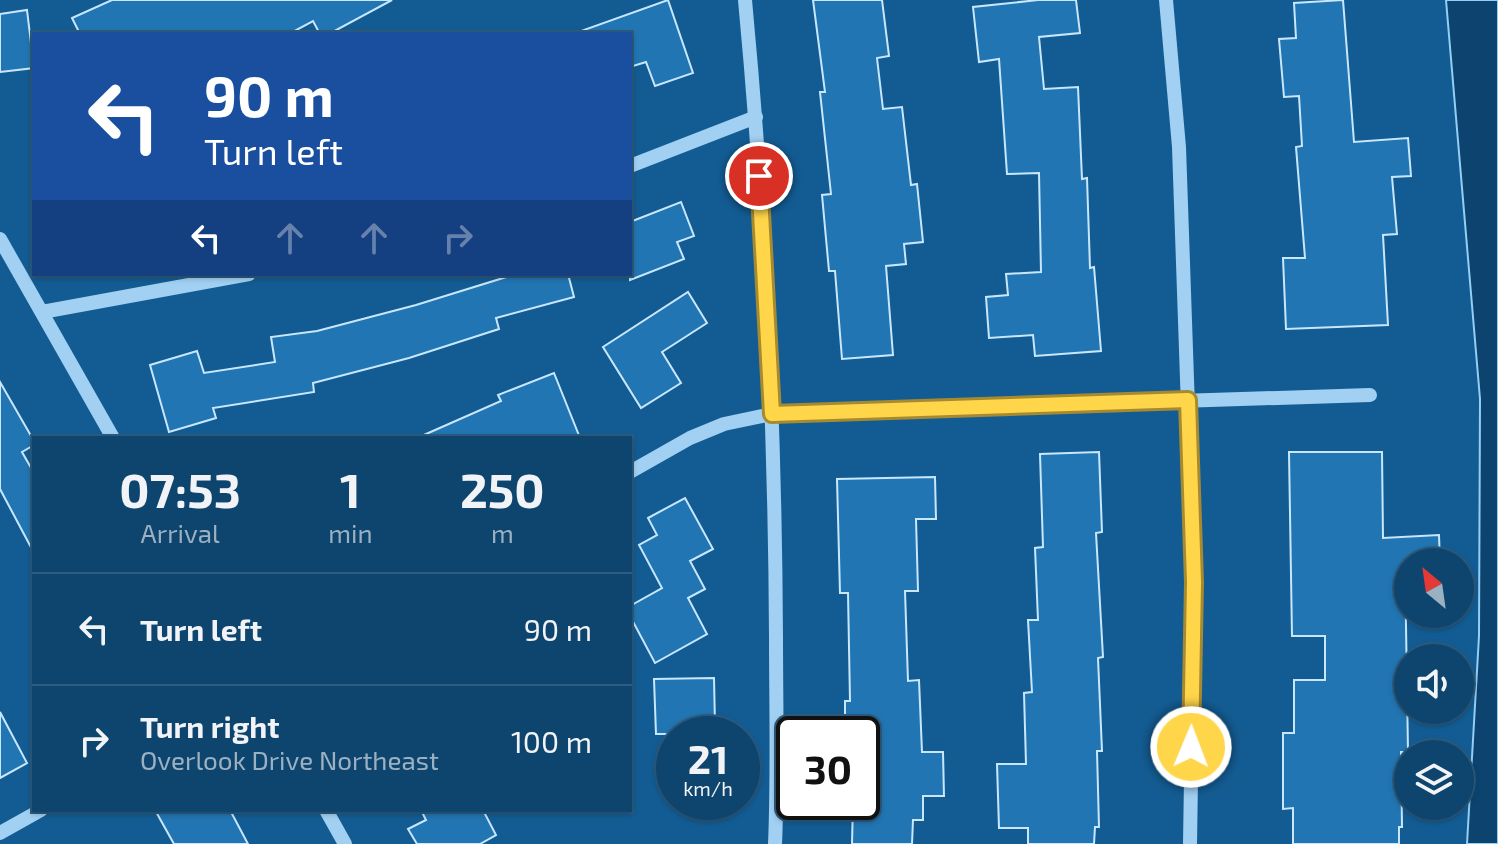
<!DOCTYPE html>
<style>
:root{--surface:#0e456e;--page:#1c4f76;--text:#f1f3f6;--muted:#9bb1c2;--line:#2e5d81}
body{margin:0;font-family:"Exo 2",sans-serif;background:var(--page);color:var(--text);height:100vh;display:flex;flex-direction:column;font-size:30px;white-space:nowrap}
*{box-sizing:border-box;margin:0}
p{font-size:26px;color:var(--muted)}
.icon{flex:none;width:44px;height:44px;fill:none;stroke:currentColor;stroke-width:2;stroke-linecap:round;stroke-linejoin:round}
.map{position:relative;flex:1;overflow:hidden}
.details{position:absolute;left:32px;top:436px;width:600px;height:376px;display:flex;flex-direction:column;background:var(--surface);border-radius:0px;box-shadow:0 2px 6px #0004,0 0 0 2px var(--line)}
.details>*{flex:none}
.banner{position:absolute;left:32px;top:32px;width:600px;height:244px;border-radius:0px;box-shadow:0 2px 6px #0004,0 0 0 2px var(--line);background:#1a4fa0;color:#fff;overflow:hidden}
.needle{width:52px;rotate:331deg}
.buttons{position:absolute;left:1394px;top:548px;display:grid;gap:16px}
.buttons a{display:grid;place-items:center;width:80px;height:80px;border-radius:50%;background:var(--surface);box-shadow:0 2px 6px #0004,0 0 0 2px var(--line);font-size:40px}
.speed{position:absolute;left:656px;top:716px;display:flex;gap:16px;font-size:40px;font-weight:700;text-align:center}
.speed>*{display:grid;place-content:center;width:104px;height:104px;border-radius:50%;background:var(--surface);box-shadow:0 2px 6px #0004,0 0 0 2px var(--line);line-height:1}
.speed small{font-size:20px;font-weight:400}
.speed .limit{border:4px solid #111;border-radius:12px;background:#fff;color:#111}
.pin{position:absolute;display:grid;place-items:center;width:68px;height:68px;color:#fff;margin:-34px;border:4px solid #fff;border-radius:50%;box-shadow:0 2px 8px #0007}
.me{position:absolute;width:88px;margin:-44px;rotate:1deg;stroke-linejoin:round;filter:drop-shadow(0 0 6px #0008)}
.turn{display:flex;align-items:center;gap:28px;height:168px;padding:0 40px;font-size:36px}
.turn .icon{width:104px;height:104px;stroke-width:2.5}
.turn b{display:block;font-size:56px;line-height:68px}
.lanes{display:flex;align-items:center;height:76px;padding:0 40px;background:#0003;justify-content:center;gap:40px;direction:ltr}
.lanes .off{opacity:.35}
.eta{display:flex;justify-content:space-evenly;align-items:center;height:136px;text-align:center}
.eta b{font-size:48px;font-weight:700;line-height:56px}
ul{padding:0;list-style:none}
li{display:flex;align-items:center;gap:24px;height:112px;padding:0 40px;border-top:2px solid var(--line)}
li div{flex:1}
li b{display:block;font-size:30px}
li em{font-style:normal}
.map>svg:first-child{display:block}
.water{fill:#0c446f;stroke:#93cef5;stroke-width:2}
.building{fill:#2175b2;stroke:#c8e7fd;stroke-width:2}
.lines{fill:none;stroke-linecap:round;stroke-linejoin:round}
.minor{stroke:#a1d0f2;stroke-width:14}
.route-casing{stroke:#a68a30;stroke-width:20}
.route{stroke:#ffd54a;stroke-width:14}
</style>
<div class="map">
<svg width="1498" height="844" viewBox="0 0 1498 844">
<rect width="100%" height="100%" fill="#135c93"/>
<polygon class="water" points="1446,0 1498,0 1498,844 1467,844 1479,636 1480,399"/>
<g class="building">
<polygon points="112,0 392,0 329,34 320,34 313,21 289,34 80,34 72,18"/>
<polygon points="668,0 693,73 655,86 646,62 630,67 630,34 582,34 581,31"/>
<polygon points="813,0 882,0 889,56 877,58 883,109 902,107 911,185 917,184 923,242 904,244 906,264 886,266 893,355 842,359 835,271 829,271 822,195 831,194 820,92 825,92"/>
<polygon points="1038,0 1076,0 1080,33 1039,37 1044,89 1078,87 1082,179 1087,178 1090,268 1094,267 1101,351 1035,356 1033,335 989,338 986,297 1008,295 1006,274 1041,272 1039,173 1007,174 999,59 979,62 973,7"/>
<polygon points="1343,0 1354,142 1408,138 1411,176 1392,177 1397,234 1383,235 1388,325 1286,329 1283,258 1305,258 1296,147 1302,146 1299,96 1284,97 1279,39 1296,38 1294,3"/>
<polygon points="27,10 34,68 0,72 0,14"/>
<polygon points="681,202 694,236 677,242 684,259 630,280 630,222"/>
<polygon points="516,274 568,274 574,297 496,318 499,329 409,358 313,383 314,392 213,408 216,418 169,432 150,365 197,351 204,373 275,362 271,337 317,331 416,305"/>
<polygon points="688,292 707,323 662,352 681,383 641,408 603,347"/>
<polygon points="554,373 580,438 417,438 501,401 498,395"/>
<polygon points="0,382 34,441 34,445 22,452 34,473 34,553 0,489"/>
<polygon points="1099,452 1102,532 1096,533 1103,657 1098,658 1102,751 1097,751 1099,827 1095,827 1094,844 1028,844 1028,828 999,828 997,764 1026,764 1024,693 1032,692 1028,620 1038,620 1035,548 1043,547 1040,454"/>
<polygon points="1289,452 1382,452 1383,538 1439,535 1440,562 1405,562 1408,752 1401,752 1402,827 1399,827 1399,844 1293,844 1293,808 1283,809 1283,733 1294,733 1294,680 1325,680 1325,636 1292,636"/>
<polygon points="935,477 936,519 916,519 918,591 905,591 908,681 919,680 922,752 943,752 944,796 923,796 923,820 913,820 912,844 852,844 853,802 862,802 862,780 866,778 866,738 862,738 862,734 845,734 845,701 850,701 848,593 840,593 837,479"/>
<polygon points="685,498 713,549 690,561 705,589 688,598 707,634 655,663 630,616 630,606 662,588 639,545 657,535 648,518"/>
<polygon points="714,678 715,725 696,725 696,734 656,734 654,679"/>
<polygon points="0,712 27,763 0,778"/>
<polygon points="155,810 230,810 248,844 174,844"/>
<polygon points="421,810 483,810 496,835 480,844 417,844 408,829 426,820"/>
</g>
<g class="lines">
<g class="minor">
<path d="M745,0C765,212 775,425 776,637C776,706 778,775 775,844"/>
<polyline points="1166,0 1179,147 1194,582 1190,844"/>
<polyline points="630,166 756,117"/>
<polyline points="0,239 113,438"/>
<polyline points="42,312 249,274"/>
<polyline points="630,472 690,438 724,424 772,414 1370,395"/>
<polyline points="326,810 345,844"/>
<polyline points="0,833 41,810"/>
</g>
</g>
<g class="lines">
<defs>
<polyline id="route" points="759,176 772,414 1188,400 1194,582 1191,747"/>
</defs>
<use href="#route" class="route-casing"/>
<use href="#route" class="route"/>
</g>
</svg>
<div class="buttons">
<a><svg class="needle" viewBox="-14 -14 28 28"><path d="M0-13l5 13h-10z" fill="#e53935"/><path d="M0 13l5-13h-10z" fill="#9bb1c2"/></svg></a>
<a><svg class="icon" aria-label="sound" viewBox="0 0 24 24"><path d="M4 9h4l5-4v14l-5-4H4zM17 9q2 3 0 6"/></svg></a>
<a><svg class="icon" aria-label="layers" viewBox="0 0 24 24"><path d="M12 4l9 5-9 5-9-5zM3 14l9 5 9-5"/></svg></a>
</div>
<div class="speed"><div>21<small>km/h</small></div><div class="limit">30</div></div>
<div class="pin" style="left:759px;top:176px;background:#d93025"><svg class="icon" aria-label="arrive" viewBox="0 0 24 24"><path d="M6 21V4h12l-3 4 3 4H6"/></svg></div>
<svg class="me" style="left:1191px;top:747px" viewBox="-20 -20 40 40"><circle r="17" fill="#ffd54a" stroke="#fff" stroke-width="3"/><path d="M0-11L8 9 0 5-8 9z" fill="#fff"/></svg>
<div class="banner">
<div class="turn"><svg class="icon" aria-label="left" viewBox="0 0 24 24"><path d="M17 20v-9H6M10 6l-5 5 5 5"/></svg><div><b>90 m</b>Turn left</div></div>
<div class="lanes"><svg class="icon" aria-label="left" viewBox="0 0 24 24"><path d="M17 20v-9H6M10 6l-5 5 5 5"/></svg><svg class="icon off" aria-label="ahead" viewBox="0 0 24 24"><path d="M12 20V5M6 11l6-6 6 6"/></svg><svg class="icon off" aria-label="ahead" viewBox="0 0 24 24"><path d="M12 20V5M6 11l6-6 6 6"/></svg><svg class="icon off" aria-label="right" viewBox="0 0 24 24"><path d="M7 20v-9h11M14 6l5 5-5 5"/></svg></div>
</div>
<section class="details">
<div class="eta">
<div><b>07:53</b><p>Arrival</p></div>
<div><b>1</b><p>min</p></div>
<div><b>250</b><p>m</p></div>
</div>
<ul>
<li><svg class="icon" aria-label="left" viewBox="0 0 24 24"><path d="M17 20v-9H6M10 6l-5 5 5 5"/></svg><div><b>Turn left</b></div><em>90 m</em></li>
<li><svg class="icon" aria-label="right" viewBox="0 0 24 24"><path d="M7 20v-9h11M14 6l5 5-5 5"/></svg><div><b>Turn right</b><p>Overlook Drive Northeast</p></div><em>100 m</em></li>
</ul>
</section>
</div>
